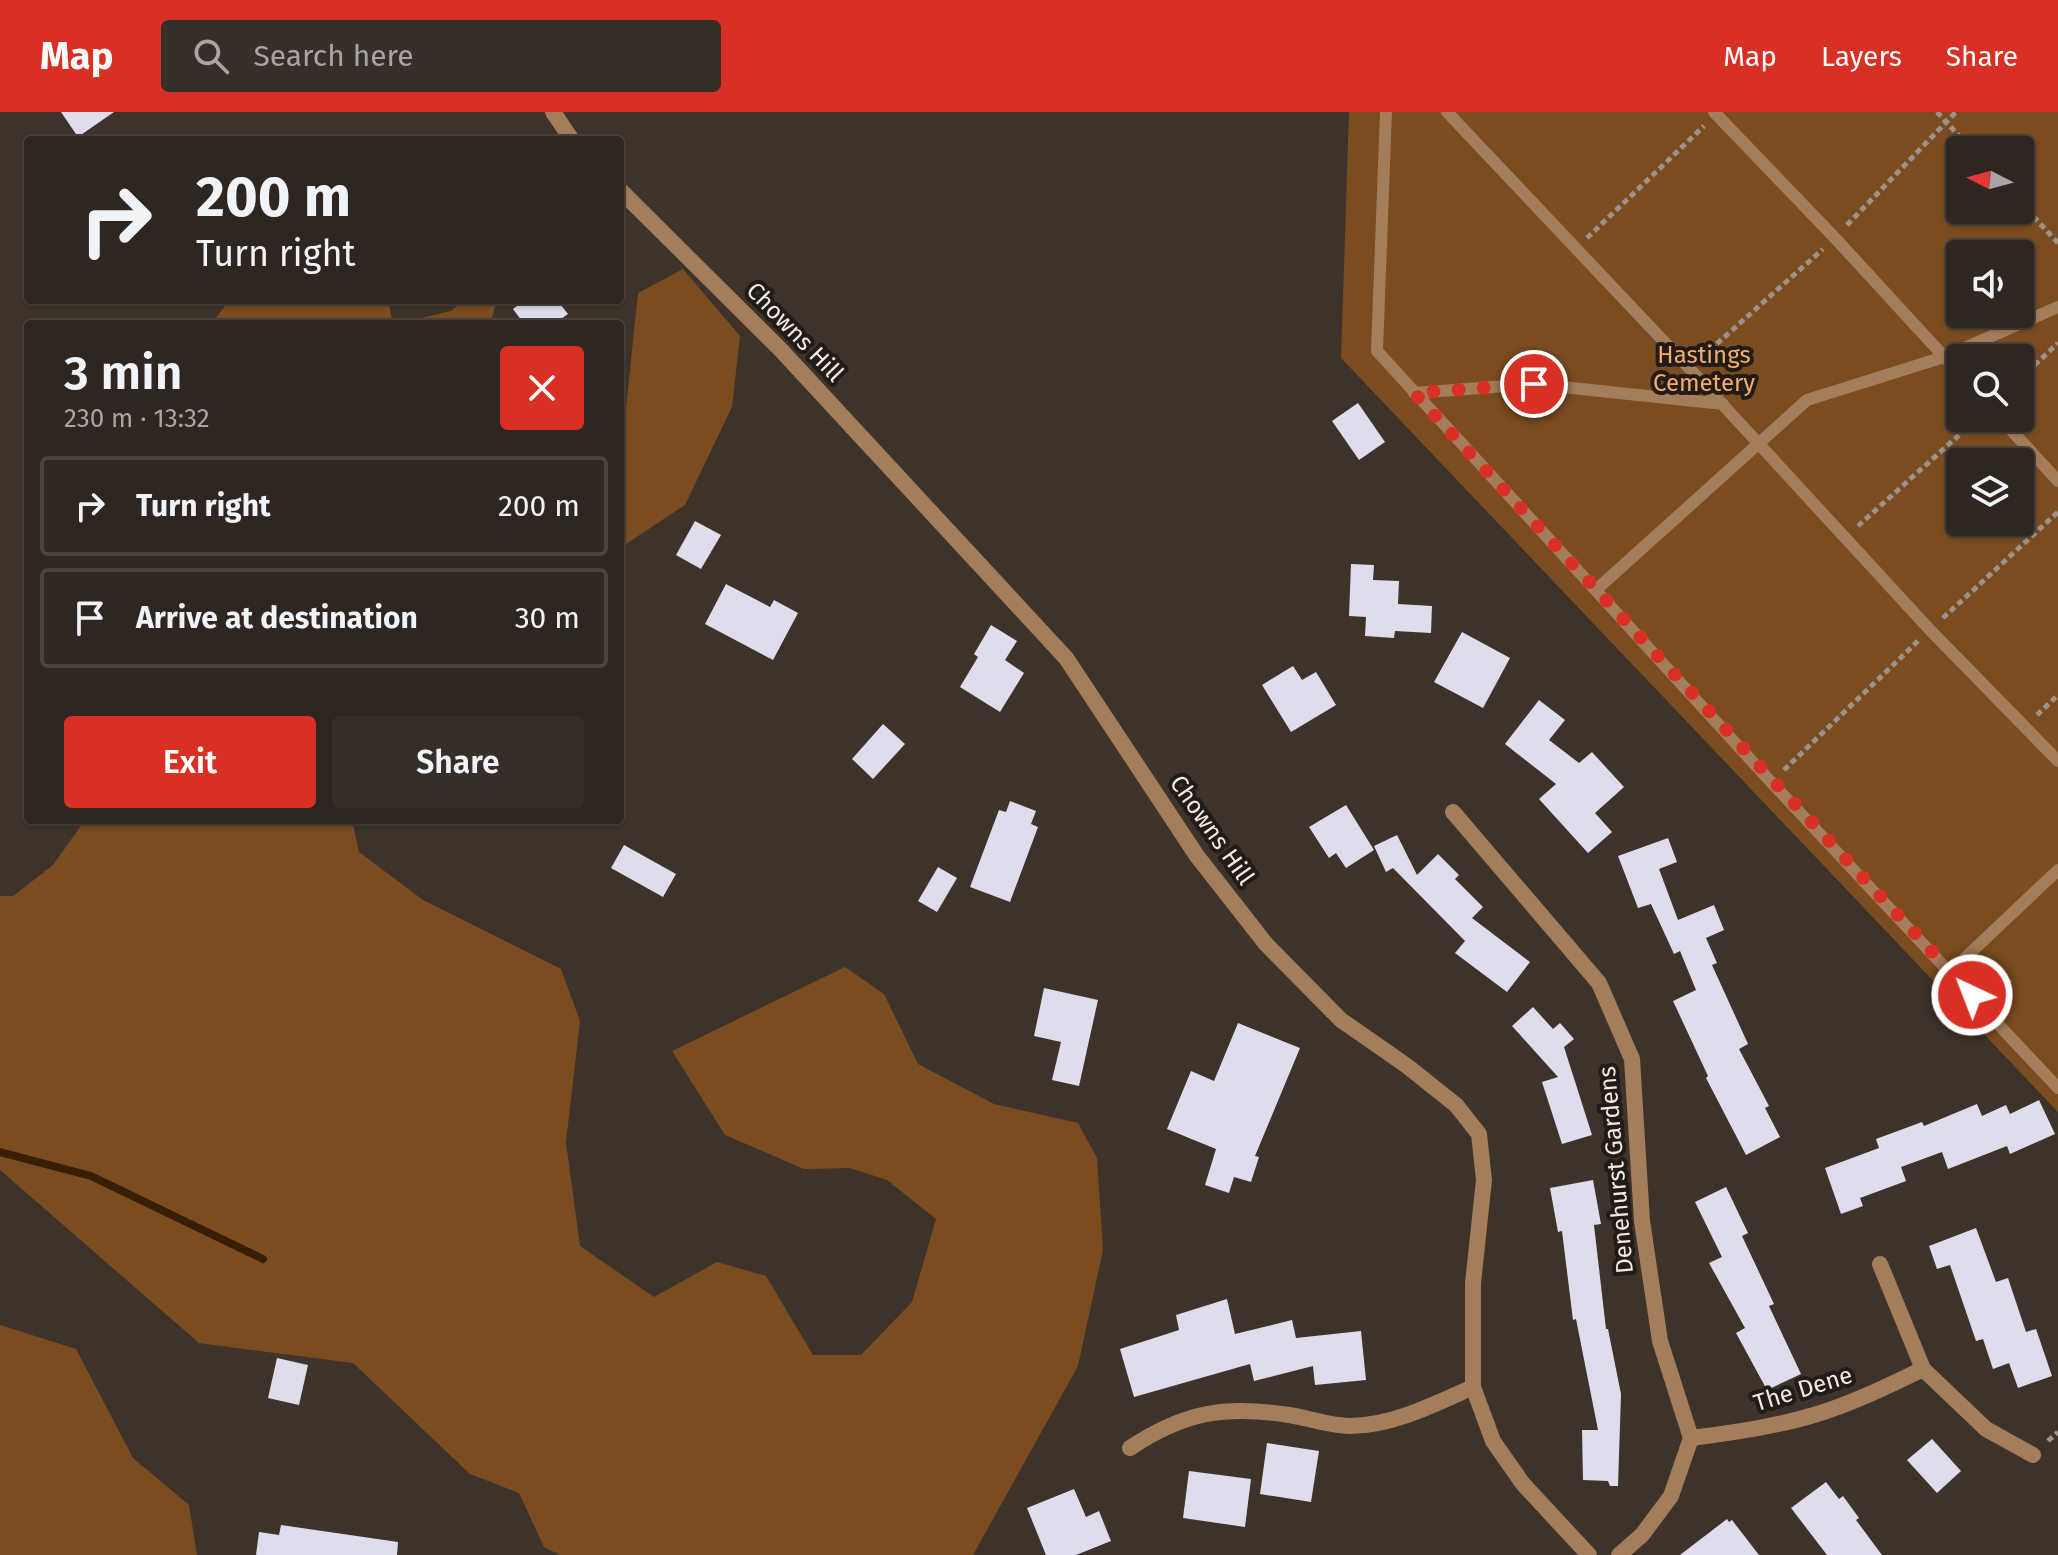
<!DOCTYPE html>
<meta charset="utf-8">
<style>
:root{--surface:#2e2620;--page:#362e29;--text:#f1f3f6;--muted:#a7a5a5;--line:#49433e;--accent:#d93025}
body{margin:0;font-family:"Fira Sans",sans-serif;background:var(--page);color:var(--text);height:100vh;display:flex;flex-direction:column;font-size:30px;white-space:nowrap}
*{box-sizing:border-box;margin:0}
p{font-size:26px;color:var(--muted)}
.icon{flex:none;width:44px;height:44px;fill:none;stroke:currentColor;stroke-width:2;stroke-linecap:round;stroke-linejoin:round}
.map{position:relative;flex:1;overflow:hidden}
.panel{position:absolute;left:24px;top:208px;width:600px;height:504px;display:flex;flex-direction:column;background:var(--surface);border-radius:8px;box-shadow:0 2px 6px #0004,0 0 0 2px var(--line)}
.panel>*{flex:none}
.top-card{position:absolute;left:24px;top:24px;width:600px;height:168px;border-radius:8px;box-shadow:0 2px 6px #0004,0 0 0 2px var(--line);background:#2e2620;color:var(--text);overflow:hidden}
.needle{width:52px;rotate:276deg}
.fabs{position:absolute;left:1946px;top:24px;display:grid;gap:16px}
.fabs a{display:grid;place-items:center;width:88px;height:88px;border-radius:8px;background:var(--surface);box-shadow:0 2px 6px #0004,0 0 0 2px var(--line);font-size:40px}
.pin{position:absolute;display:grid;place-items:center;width:68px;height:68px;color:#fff;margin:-34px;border:4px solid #fff;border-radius:50%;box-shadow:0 2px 8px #0007}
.me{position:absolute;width:88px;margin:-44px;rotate:317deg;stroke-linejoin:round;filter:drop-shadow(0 0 6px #0008)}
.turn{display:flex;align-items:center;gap:28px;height:168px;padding:0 40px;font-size:36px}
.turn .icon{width:104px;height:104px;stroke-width:2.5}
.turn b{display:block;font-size:56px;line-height:68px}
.round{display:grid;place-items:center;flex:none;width:84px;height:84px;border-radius:8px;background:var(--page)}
.headline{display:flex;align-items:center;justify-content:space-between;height:136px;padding:0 40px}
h1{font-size:48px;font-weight:600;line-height:60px}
.primary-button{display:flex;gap:16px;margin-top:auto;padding:16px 40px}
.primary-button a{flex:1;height:92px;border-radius:8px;background:var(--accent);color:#fff;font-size:32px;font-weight:600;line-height:92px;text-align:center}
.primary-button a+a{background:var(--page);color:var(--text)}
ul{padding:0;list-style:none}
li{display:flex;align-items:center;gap:24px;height:100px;margin:0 16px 12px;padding:0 24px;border:4px solid var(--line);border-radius:8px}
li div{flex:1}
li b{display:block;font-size:30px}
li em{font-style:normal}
header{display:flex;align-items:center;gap:48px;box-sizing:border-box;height:112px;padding:0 40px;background:var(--accent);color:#fff}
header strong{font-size:38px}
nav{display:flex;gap:44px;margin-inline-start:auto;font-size:28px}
.search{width:560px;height:72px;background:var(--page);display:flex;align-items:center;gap:20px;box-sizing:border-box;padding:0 28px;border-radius:8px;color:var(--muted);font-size:30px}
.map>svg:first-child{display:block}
.green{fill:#7b4c20;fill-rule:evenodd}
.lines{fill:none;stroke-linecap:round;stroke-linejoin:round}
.stream{stroke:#371e04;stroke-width:8}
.building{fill:#dfdceb}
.path{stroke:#9b938c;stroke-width:5;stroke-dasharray:6 4;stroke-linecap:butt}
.service{stroke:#a47d5b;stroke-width:12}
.minor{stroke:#a47d5b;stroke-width:16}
.tertiary{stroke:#a47d5b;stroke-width:16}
.route{stroke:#d93025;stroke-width:14;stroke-dasharray:0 25.2}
.labels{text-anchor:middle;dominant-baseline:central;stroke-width:8;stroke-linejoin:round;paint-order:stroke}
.street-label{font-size:24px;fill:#f1eae5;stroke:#211c18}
.park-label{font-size:24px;fill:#f7ad6a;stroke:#211c18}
</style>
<header>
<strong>Map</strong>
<div class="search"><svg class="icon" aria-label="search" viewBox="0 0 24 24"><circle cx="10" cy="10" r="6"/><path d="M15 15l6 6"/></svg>Search here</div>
<nav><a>Map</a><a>Layers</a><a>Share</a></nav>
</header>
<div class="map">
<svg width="2058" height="1443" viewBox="0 0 2058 1443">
<rect width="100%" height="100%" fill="#3d332b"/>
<g class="green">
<path d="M1349,0H2058V1000L1341,246ZM1960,38H2020V98H1960ZM1960,142H2020V202H1960ZM1960,246H2020V306H1960ZM1960,350H2020V410H1960Z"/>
<polygon points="683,157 740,224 732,295 685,393 620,436 620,312 625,306 638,181"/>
<polygon points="230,188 388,188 393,212 211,212"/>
<polygon points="464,188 497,188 490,212 396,212 451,199"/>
<polygon points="85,708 352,708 359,740 423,788 561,857 580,909 566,1030 580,1134 654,1185 717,1150 766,1164 813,1243 861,1243 912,1190 936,1107 887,1068 850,1056 804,1057 725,1023 672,939 845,855 884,882 918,952 994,992 1078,1011 1097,1046 1103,1138 1078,1254 973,1443 560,1443 544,1435 519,1381 470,1362 353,1251 199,1231 0,1058 0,784 13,784 53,753"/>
<polygon points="0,1213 76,1237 133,1346 189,1393 197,1443 0,1443"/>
</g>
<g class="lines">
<polyline class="stream" points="0,1040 91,1064 263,1147"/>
</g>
<g class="building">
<polygon points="61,0 114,0 78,25"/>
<polygon points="525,188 557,188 568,202 554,212 524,212 513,197"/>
<polygon points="1358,291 1385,330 1359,348 1332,309"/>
<polygon points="695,409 721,423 701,457 676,443"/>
<polygon points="1351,452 1374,453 1373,468 1399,469 1398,492 1432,494 1431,521 1395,519 1394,526 1365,524 1366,505 1349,504"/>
<polygon points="726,472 770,495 774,488 798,501 773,548 705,512"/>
<polygon points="991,513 1017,529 1005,548 1024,561 1000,600 960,575 978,545 974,542"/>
<polygon points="1462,520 1510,546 1483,596 1434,570"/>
<polygon points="1293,554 1302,568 1316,560 1336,593 1291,620 1262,573"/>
<polygon points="1539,588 1565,608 1549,628 1579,651 1592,640 1624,675 1595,701 1612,720 1588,741 1539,687 1556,672 1505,632"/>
<polygon points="883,612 905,632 873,667 852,647"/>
<polygon points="1010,689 1036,699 1031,712 1038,715 1010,790 970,775 999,698 1006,700"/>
<polygon points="1346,693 1374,738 1346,756 1336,741 1329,746 1309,715"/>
<polygon points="1397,723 1417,763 1438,742 1459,763 1455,767 1483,795 1472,806 1530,850 1507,880 1455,841 1465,829 1393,756 1386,760 1374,734"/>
<polygon points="1668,726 1677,750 1659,757 1678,808 1714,793 1724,818 1706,826 1717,851 1712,853 1748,932 1739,937 1769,994 1765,996 1780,1025 1746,1043 1706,966 1708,964 1673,889 1696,878 1680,839 1674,842 1651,792 1638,796 1618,744"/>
<polygon points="624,733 676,762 663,785 611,756"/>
<polygon points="938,755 957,766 937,800 918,789"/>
<polygon points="1044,876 1098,888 1079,974 1052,968 1061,930 1034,924"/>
<polygon points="1533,895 1553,917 1560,911 1574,927 1564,935 1592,1023 1562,1032 1542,970 1558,965 1512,914"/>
<polygon points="1238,911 1300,936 1255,1044 1259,1045 1251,1070 1234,1065 1229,1081 1205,1073 1216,1037 1167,1017 1191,959 1214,969"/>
<polygon points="2039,988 2055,1022 2010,1042 2007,1034 1948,1057 1942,1040 1901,1055 1906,1069 1860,1086 1863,1094 1841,1102 1825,1056 1879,1036 1876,1027 1922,1010 1924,1014 1977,992 1982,1004 2006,993 2010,1002"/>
<polygon points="1593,1068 1601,1112 1594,1113 1606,1217 1608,1217 1621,1282 1618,1374 1610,1374 1608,1369 1583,1368 1582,1318 1598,1318 1576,1207 1573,1208 1562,1119 1558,1120 1550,1076"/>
<polygon points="1726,1075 1748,1121 1742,1124 1774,1192 1769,1194 1801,1262 1767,1278 1736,1221 1745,1216 1709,1151 1722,1145 1695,1090"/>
<polygon points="1976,1116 1996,1170 2008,1166 2026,1220 2036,1217 2052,1264 2018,1276 2009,1251 1993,1257 1983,1227 1976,1229 1950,1153 1937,1157 1929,1134"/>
<polygon points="1227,1187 1235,1222 1292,1208 1296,1226 1361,1219 1366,1268 1315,1273 1313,1254 1254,1269 1250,1252 1134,1285 1120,1237 1179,1218 1176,1203"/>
<polygon points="277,1246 308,1253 299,1293 268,1286"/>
<polygon points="1932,1327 1961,1359 1937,1381 1907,1348"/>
<polygon points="1267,1331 1319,1339 1311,1390 1260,1382"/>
<polygon points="1189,1359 1251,1367 1245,1415 1183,1406"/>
<polygon points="1826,1370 1839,1387 1843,1384 1859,1406 1856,1408 1882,1443 1827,1443 1791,1396"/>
<polygon points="1074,1377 1086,1405 1099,1399 1111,1429 1076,1443 1046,1443 1027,1396"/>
<polygon points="1727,1407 1729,1410 1732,1408 1759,1443 1680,1443"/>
<polygon points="281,1413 398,1430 397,1443 256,1443 259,1420 279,1423"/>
</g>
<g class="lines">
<g class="path">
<polyline points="1937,0 1972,38"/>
<polyline points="2020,90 2058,131"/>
<polyline points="1847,113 1956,0"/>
<polyline points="1587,126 1704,14"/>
<polyline points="1702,245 1823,137"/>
<polyline points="2020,267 2058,231"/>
<polyline points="1858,414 1978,306"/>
<polyline points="1943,506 2058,400"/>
<polyline points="2037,603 2058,583"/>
<polyline points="1784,658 1918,529"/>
<polyline points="2048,1329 2058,1320"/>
</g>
<g class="service">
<polyline points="1386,0 1377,239 1771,670 2058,976"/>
<polyline points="1447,0 1689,256 1930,518 2058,649"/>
<polyline points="1714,0 1835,126 1960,262"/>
<polyline points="1414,281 1534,272 1723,292"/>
<polyline points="2000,306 2058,369"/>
<polyline points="1597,477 1807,288 1944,245 2058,195"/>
<polyline points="1950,860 2058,758"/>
</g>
<g class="minor">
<polyline points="1453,700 1599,871 1632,947 1642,1109 1660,1229 1691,1326 1671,1384 1642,1423 1619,1443"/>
<polyline points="1880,1152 1923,1257 1986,1317 2033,1343"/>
<path d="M1691,1326C1733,1321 1774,1315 1814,1303C1851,1292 1888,1274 1923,1257"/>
<path d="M1130,1336C1184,1300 1225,1293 1289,1303C1309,1306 1329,1314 1350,1314C1392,1314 1435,1292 1473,1275"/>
</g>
<g class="tertiary">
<polyline points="553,0 572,28"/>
<polyline points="620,78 780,237 1066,546 1197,744 1266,832 1341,908 1407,954 1456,993 1479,1022 1484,1068 1473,1171 1473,1275 1493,1329 1523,1372 1589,1443"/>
</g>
</g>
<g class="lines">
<polyline class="route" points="1534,272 1414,281 1972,883"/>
</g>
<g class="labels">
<g class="street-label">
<text transform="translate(795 220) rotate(46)">Chowns Hill</text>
<text transform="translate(1212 718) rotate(55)">Chowns Hill</text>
<text transform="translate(1616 1058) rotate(-95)">Denehurst Gardens</text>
<text transform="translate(1803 1277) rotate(-17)">The Dene</text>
</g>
<g class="park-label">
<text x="1704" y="243">Hastings<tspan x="1704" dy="28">Cemetery</tspan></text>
</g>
</g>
</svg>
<div class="fabs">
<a><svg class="needle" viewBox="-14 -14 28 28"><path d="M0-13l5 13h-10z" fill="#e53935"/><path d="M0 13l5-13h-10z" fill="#a7a5a5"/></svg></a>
<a><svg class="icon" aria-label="sound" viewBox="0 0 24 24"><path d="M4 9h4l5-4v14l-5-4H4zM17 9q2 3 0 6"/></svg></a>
<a><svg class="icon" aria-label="search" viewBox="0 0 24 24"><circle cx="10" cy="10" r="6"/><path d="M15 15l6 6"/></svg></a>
<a><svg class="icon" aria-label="layers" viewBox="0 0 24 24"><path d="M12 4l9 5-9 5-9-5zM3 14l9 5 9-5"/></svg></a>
</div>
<div class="pin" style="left:1534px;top:272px;background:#d93025"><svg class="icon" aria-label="arrive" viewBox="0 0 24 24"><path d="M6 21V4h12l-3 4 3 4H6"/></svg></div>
<svg class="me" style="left:1972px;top:883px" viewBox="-20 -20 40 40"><circle r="17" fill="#d93025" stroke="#fff" stroke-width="3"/><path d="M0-11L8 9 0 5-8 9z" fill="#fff"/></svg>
<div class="top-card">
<div class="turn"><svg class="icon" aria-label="right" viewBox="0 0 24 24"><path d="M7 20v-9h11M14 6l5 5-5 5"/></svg><div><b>200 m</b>Turn right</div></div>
</div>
<section class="panel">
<div class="headline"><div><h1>3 min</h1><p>230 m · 13:32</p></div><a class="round" style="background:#d93025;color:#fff"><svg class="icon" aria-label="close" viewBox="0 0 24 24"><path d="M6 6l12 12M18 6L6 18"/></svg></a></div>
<ul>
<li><svg class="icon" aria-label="right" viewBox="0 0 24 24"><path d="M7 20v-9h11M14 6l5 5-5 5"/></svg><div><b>Turn right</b></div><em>200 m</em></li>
<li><svg class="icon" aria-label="arrive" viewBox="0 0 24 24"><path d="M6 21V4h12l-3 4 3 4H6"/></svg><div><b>Arrive at destination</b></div><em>30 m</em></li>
</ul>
<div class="primary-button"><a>Exit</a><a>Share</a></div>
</section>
</div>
